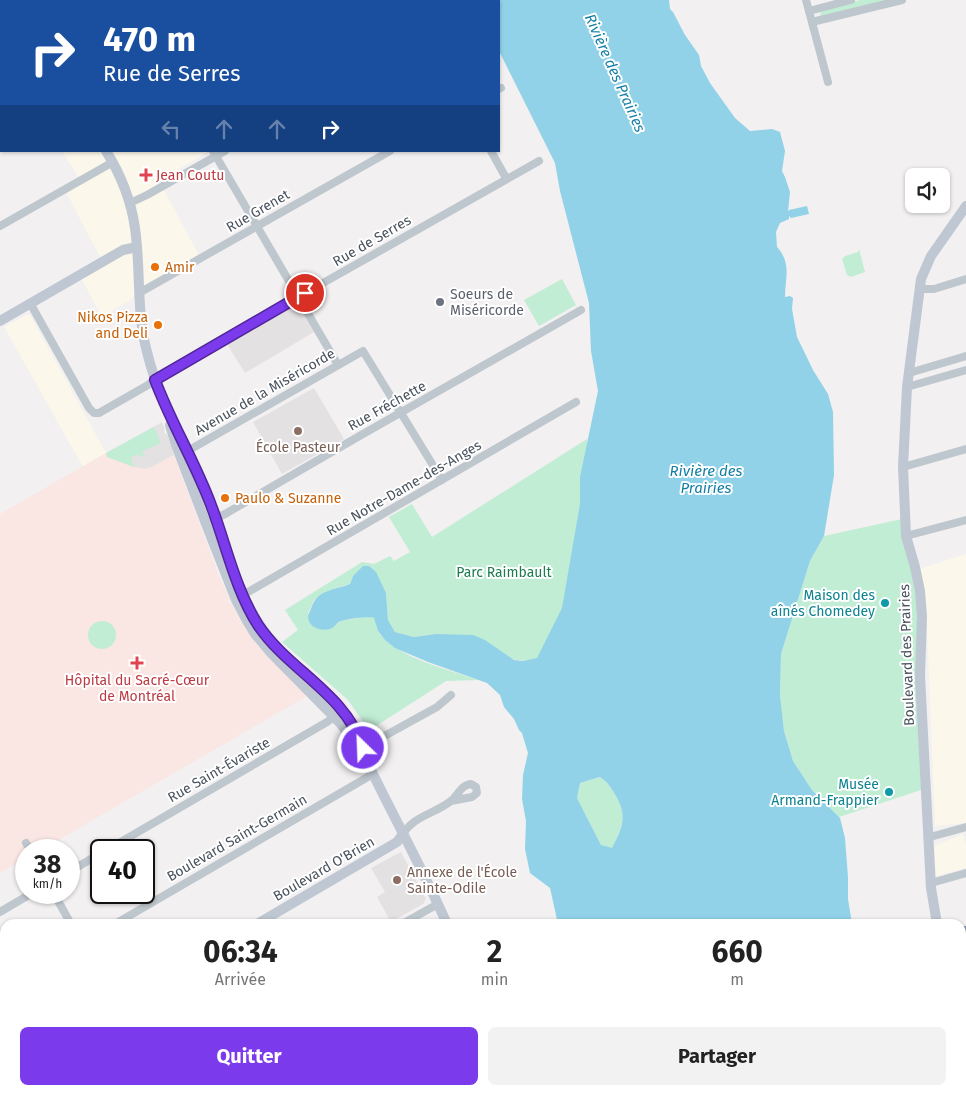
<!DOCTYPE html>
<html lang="fr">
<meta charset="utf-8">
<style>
:root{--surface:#fff;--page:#f2f2f2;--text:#222;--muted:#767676;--accent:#7c3aed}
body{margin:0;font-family:"Fira Sans",sans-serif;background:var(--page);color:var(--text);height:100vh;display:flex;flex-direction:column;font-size:19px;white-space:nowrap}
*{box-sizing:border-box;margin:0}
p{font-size:16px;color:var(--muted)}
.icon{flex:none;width:28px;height:28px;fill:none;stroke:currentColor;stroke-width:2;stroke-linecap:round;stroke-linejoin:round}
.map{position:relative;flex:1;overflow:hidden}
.details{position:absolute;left:0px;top:919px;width:966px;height:176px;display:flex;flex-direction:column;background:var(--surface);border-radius:15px 15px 0 0;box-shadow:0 1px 4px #0004}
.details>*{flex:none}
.top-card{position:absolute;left:0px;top:0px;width:500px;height:152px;box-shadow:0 1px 4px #0004;background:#1a4fa0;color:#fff;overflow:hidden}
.buttons{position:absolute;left:905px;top:168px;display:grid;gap:10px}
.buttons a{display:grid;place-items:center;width:45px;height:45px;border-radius:8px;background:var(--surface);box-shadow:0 1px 4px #0004;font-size:25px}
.speed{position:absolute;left:15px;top:839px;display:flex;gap:10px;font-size:25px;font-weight:700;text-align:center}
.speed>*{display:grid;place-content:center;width:65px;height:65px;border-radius:50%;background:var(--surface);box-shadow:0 1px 4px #0004;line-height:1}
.speed small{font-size:12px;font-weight:400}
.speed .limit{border:2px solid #111;border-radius:8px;background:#fff;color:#111}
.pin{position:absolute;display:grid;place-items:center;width:42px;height:42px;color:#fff;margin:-21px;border:2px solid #fff;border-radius:50%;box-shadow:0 1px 5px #0007}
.me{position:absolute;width:55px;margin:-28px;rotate:336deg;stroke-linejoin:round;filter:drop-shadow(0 0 4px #0008)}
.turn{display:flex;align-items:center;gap:18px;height:105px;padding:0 20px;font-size:22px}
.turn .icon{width:65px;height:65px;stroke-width:2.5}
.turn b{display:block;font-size:35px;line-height:42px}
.lanes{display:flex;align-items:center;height:48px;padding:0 20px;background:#0003;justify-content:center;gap:25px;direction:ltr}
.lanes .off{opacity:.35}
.eta{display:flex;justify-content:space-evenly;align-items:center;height:85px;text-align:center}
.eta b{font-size:30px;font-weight:700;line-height:35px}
.primary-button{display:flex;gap:10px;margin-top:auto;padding:10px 20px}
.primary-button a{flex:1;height:58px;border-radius:8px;background:var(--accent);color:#fff;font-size:20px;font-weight:700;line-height:58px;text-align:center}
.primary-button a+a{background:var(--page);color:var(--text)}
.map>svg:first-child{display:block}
.commercial{fill:#fbf7eb}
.education{fill:#e3e1e2}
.medical{fill:#fae6e3}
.green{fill:#c1edd4}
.water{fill:#91d2e8;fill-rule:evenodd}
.pier{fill:#f2f0f0}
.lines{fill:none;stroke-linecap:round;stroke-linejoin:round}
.highway-casing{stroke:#768ba8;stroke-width:16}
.street{stroke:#bfc7ce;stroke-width:8}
.secondary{stroke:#bfc7d3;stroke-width:10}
.primary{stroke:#b1becd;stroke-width:11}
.highway{stroke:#8ba0bc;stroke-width:14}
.route-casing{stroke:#51269a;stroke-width:12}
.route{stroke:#7c3aed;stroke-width:9}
.health-dot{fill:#e0444e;stroke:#fff;stroke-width:2}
.food-dot{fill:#e8710a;stroke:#fff;stroke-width:2}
.worship-dot{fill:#6b7280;stroke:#fff;stroke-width:2}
.education-dot{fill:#8d6e63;stroke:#fff;stroke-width:2}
.culture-dot{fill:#0f9aa8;stroke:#fff;stroke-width:2}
.labels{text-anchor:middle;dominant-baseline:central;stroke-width:4;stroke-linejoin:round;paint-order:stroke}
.health-label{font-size:14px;fill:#be3a42;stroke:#fff;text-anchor:start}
.street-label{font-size:14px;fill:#49525d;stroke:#fff}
.food-label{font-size:14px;fill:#c56008;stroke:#fff;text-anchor:start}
.worship-label{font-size:14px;fill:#5b616d;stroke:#fff;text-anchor:start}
.education-label{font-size:14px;fill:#785e54;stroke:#fff}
.park-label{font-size:14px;fill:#1c7c50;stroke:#fff}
.culture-label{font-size:14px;fill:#0d838f;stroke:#fff;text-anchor:end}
.water-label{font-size:15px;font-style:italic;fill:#147fa5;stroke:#fff}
</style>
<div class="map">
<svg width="966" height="1094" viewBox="0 0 966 1094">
<rect width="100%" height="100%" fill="#f2f0f0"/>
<g class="commercial">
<polygon points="0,0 115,0 115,1 1,1 1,67"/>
<polygon points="62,151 205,151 206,153 159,181 199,255 147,285 129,301 102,317 81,278 104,265 66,192 82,183"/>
<polygon points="26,315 30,315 106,453 83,467 4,327"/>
<polygon points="966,554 966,823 935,826 926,602 919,569"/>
<polygon points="963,834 966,846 966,868 936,876 934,846"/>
</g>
<g class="education">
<polygon points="297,303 314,332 245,373 227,344"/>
<polygon points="314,388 344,439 282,474 253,422"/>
<polygon points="162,422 165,430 164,431 165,434 167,434 174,455 152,467 145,469 134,467 107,457 106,453"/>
<polygon points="401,852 426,899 423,904 391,922 377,897 385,892 371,868"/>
</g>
<polygon class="medical" points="106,453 107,457 134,467 145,469 152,467 174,455 220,579 230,600 228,601 229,604 231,603 241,622 257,645 307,696 41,850 26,850 26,858 0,873 0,514"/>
<g class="green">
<polygon points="860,0 892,0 822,17 820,14 822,10"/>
<polygon points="859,249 865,272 851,277 847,275 842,259 845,256 858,252"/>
<polygon points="562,279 576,305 539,326 524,300"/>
<polygon points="154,427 161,443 142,451 144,455 139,457 138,454 131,457 134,467 107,457 106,453"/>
<path d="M587,439V475L567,610L538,659C525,661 517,662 506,656L435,634L414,637L395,632L388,620L386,593L353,576L350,584L336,588L314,600L308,613L331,629L341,621L369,616L374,618C377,623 376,628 379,633C400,659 448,669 478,680L446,681L376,726L368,729L348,700L282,642L298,630L285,610L362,562L374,564L390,556L394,561L410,552L389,517L412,504L432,537Z"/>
<polygon points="902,519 915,567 920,671 921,790 839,817 812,790 793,761 784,731 780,695 781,654 810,561 824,536"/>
<circle cx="102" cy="635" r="14"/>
<path d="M601,777C608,783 611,788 616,796C629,818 621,827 612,849L601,845L577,798L580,783Z"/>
<polygon points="157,1090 315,1090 317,1094 156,1094"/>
</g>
<g class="water">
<path d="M471,0H669L670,9L673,12L685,35L699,55L701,66L710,83L735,118L750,131L772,129L780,132L785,151L782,171L785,177L790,192L788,212L789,210L807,206L809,214L791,218L789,216V219L780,223L776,232L777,247C792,264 785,277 785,297L790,296L793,298L792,309L797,337L813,370L828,394L833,412L834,475L824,536L810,561L781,654L780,695L784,731L793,761L812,790L840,818L845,838L848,877V899L852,924H558L550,888L530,873L525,849L526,821L522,799L523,775L528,753L522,733L519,730L514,719L504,707L500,695L487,683L428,662L395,648L385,640L378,631L374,618C368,616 345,619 339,622C336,624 334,628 330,629C318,632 303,624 310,611C311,608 313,603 315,600C324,589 338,589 350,584L353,576L363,566H369L376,572L386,593L388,620L395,632L414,637L435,634L473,635L485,640L514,660L523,661L537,658L562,608L580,504V477L598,391L591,351L589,303L560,191L555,163L499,51V1ZM600,777C608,782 611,788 616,796C628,817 622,828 612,848L601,845L577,798L580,783Z"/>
<polygon points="617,1090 903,1090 905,1094 620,1094"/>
</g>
<polygon class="pier" points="643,1090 706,1090 700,1094 636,1094"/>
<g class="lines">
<defs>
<g id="highway">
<polyline points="961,935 966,934"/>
<polyline points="961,952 966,950"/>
<polyline points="652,1094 659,1090"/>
<polyline points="683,1094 690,1090"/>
</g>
</defs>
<use href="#highway" class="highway-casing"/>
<g class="street">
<polyline points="218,0 218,1"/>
<polyline points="403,0 403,1"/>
<polyline points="806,0 828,82"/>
<polyline points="319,1 322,0"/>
<polyline points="809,11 851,0"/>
<polyline points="812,22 902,0"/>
<polyline points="499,89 501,88"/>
<polyline points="0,110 1,112"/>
<polyline points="213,151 338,365"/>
<polyline points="491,151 506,178"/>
<polyline points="130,203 147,195 225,151"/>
<polyline points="0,226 113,162"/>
<polyline points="919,289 934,289 966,279"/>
<polyline points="139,293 390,151"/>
<polyline points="30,303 89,408 94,413 99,413 148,385 162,374 539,161"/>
<polyline points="909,373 966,356"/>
<polyline points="907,387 966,370"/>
<polyline points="184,453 363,351 442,480"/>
<polyline points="903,467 966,449"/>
<polyline points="212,520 225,514 356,438 581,310"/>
<polyline points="906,536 966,520"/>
<polyline points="243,595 576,402"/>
<polyline points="359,750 437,707 451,695"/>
<path d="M403,834C414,816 434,814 451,801C458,795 461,785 471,784L476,787L477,793L472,797L451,801"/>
<polyline points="930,837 966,827"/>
<polyline points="26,843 30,850"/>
<polyline points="107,850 327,722 338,714"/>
<polyline points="69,872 101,853"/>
<polyline points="931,883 966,873"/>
<polyline points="53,892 71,924"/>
<polyline points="0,912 34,892"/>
<polyline points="115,924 373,774"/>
<polyline points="402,924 438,904"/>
<polyline points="0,990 5,987"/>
<polyline points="142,1090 146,1094"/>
<polyline points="318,1090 321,1094"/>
<polyline points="111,1094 118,1090"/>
<polyline points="397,1094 404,1090"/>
</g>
<g class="secondary">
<polyline points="0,10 1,12"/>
<path d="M106,151C121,175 131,200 135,228C141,269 136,311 147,352C160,406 190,453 210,504C221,532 229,561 241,589C253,620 271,644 295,666C314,683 336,700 350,721C362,738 365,758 374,776C398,825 425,874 447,924"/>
<polyline points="0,321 123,250 137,247"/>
<polyline points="170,425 176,445 208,529 236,600 247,621 255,634 271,653 341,724 361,753"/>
<polyline points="257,924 397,842 403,834"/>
<polyline points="937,924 931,888 920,676 922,617 920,591 915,567 906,536 903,467 907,387 921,279 931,256 966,206"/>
<polyline points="961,973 966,980"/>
<polyline points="0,1072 5,1069"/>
<polyline points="519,1090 521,1094"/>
</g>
<g class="primary">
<polyline points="125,1 125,0"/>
<polyline points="0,146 1,145"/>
</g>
<use href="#highway" class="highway"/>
</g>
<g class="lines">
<defs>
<path id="route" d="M305,293L155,380C171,423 195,462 211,505C226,544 235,589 258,625C288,670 346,694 363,748"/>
</defs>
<use href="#route" class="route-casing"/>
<use href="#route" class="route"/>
</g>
<g class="health-dot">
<path d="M143.5 167.5h5v5h5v5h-5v5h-5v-5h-5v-5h5z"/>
<path d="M134.5 655.5h5v5h5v5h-5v5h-5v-5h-5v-5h5z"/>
</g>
<g class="food-dot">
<circle cx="155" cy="267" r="5"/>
<circle cx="158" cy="325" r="5"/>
<circle cx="225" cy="498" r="5"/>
</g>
<circle class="worship-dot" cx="440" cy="302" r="5"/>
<g class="education-dot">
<circle cx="298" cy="431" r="5"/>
<circle cx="397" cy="880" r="5"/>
</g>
<g class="culture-dot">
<circle cx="885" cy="603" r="5"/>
<circle cx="889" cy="792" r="5"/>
</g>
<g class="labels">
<g class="health-label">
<text x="156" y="175">Jean Coutu</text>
<text x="137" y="680" text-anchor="middle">Hôpital du Sacré-Cœur<tspan x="137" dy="16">de Montréal</tspan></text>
</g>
<g class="street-label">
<text transform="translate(258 211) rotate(-30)">Rue Grenet</text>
<text transform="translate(372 241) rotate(-30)">Rue de Serres</text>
<text transform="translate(265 392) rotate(-30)">Avenue de la Miséricorde</text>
<text transform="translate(387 406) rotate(-29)">Rue Fréchette</text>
<text transform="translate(404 488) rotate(-30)">Rue Notre-Dame-des-Anges</text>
<text transform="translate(907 655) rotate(-92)">Boulevard des Prairies</text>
<text transform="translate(219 770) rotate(-30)">Rue Saint-Évariste</text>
<text transform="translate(237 838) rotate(-30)">Boulevard Saint-Germain</text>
<text transform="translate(324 869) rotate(-30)">Boulevard O'Brien</text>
</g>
<g class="food-label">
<text x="165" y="267">Amir</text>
<text x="148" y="317" text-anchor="end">Nikos Pizza<tspan x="148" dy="16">and Deli</tspan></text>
<text x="235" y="498">Paulo &amp; Suzanne</text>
</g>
<g class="worship-label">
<text x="450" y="294">Soeurs de<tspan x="450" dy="16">Miséricorde</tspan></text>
</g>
<g class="education-label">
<text x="298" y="447">École Pasteur</text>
<text x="407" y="872" text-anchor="start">Annexe de l'École<tspan x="407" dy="16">Sainte-Odile</tspan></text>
</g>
<g class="park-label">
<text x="504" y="572">Parc Raimbault</text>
</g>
<g class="culture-label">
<text x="875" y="595">Maison des<tspan x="875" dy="16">aînés Chomedey</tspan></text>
<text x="879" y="784">Musée<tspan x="879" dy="16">Armand-Frappier</tspan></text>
</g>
<g class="water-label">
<text transform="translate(615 73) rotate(66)">Rivière des Prairies</text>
<text x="706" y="471">Rivière des<tspan x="706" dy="17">Prairies</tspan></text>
</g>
</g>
</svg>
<div class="buttons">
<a><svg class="icon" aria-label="sound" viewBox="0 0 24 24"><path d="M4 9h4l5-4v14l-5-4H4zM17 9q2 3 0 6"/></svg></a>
</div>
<div class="speed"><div>38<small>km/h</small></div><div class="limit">40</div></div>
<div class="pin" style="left:305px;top:293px;background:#d93025"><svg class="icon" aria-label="arrive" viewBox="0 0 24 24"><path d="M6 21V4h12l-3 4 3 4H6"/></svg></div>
<svg class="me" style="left:363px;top:748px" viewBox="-20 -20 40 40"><circle r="17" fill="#7c3aed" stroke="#fff" stroke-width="3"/><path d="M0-11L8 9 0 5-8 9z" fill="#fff"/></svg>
<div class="top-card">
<div class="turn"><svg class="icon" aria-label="right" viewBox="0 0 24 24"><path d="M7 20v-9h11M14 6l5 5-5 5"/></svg><div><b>470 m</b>Rue de Serres</div></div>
<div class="lanes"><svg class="icon off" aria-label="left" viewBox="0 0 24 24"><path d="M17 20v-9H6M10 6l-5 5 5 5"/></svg><svg class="icon off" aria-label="ahead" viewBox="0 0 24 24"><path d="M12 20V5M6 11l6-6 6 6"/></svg><svg class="icon off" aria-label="ahead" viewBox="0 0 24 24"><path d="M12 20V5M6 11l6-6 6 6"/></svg><svg class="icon" aria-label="right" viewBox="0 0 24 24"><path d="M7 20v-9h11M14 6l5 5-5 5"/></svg></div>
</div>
<section class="details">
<div class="eta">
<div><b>06:34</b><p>Arrivée</p></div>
<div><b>2</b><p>min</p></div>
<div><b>660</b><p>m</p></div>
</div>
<div class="primary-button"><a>Quitter</a><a>Partager</a></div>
</section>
</div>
